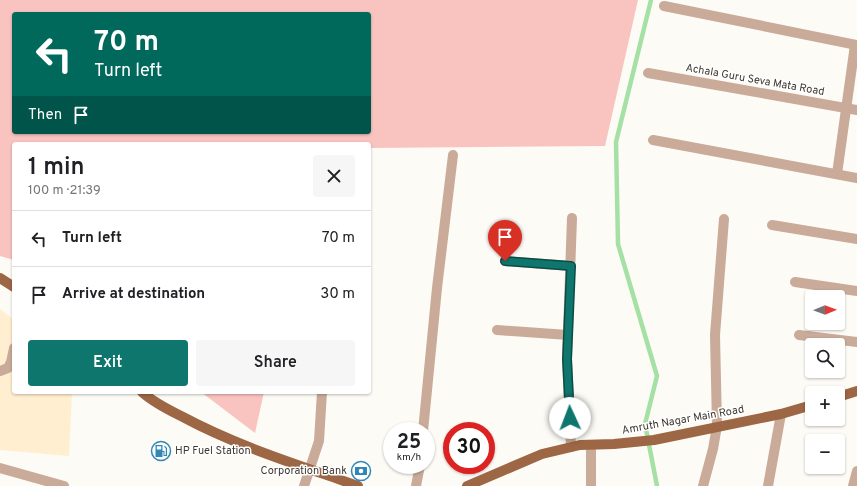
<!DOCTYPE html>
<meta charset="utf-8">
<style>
:root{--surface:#fff;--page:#f6f6f6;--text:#202124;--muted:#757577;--line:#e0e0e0;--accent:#0f766e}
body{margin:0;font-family:Overpass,sans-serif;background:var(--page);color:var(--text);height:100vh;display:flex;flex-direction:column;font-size:15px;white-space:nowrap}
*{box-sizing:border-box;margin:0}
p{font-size:13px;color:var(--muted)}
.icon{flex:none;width:22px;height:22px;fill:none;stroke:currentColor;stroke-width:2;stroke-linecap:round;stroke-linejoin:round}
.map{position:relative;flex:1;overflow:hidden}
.sheet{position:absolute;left:12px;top:142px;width:359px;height:252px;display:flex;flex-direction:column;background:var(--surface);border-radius:4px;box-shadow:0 1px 3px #0004}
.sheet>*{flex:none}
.hud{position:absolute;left:12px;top:12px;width:359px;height:122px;border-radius:4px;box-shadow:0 1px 3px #0004;background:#00695c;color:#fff;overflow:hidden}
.needle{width:26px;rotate:89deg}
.tools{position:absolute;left:805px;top:290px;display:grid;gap:8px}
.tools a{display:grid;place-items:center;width:40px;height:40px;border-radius:4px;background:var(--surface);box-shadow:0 1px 3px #0004;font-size:20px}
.speed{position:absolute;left:383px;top:422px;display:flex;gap:8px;font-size:20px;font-weight:700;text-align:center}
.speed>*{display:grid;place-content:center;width:52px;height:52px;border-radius:50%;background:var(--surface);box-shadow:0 1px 3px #0004;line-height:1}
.speed small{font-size:10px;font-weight:400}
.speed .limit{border:6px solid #d22;background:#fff;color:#111}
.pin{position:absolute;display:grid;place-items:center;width:34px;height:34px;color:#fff;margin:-41px -17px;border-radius:50% 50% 50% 0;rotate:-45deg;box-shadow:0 0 4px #0007}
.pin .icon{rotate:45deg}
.me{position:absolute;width:44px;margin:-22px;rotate:358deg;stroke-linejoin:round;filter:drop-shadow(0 0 3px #0008)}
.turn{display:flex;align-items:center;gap:14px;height:84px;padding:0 16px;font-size:18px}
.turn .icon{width:52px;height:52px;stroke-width:2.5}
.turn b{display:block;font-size:28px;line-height:34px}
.then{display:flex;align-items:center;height:38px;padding:0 16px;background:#0003;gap:8px;font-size:15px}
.round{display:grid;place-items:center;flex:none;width:42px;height:42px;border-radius:4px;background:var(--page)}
.summary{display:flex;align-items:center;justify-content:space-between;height:68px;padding:0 16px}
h1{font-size:24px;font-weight:600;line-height:30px}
.action{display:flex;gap:8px;margin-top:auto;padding:8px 16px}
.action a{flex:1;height:46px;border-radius:4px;background:var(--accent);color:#fff;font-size:16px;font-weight:600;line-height:46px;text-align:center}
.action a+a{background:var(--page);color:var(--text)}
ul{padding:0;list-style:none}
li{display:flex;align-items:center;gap:12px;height:56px;padding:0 16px;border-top:1px solid var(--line)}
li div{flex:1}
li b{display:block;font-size:15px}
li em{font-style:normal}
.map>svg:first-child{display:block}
.built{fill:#ffefd0}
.green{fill:#f9c3c0;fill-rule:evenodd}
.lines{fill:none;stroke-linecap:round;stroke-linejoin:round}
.stream{stroke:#a5e0a5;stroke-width:4.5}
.minor{stroke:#caaa98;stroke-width:10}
.major{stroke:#9d6644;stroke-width:10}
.route-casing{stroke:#0a4d48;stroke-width:10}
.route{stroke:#0f766e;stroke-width:7}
.labels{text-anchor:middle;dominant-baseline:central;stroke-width:3;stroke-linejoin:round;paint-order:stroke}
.street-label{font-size:11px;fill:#403b32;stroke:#fff}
.poi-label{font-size:11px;fill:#403b32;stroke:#fff;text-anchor:start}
</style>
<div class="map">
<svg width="857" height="486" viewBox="0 0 857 486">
<rect width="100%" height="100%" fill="#fdfbf6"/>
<polygon class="built" points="0,309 14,320 14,392 72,392 69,456 0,450"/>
<g class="green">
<path d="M0,0H638L605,146L369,148V144H14V260L0,256ZM14,14H369V132H14Z"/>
<polygon points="201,392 264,392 255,433"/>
</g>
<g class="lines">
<polyline class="stream" points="651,0 616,142 618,244 657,376 645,424 657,486"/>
<g class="minor">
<polyline points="664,6 857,45"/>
<polyline points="648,73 857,110"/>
<polyline points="653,140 857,178"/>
<polyline points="837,174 855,45"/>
<polyline points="772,225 857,239"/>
<polyline points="505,261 571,266"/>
<polyline points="795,282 857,291"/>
<polyline points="497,330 568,335"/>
<polyline points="799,335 857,342"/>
<polyline points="0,371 8,368 11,362 14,348"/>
<polyline points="423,431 437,288 453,155"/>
<polyline points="591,445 591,486"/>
<polyline points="571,447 567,359 572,218"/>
<polyline points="0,468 64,486"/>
<polyline points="304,486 319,441 322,392"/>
<polyline points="416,486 420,465"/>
<polyline points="703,486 713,449 717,426 715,335 724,219"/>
<polyline points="768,486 781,414"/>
<polyline points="853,486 857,471"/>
</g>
<g class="major">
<polyline points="0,278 14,287"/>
<path d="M142,392C154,403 169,410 183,417C239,447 299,465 358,486"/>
<polyline points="838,397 857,391"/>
<polyline points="467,486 542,454 580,445 614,444 654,440 781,414 812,405"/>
</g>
</g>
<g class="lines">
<defs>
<polyline id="route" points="505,261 571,266 567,359 570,418"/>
</defs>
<use href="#route" class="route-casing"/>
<use href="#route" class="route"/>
</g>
<defs>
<symbol id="fuel-ring" viewBox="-11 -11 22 22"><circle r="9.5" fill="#fff" stroke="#2f87b5" stroke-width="1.5"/><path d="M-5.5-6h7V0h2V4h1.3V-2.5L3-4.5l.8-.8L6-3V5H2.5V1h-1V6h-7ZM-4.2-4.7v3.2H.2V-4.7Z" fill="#2f87b5"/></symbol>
<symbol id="bank-ring" viewBox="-11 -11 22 22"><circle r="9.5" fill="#fff" stroke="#2f87b5" stroke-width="1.5"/><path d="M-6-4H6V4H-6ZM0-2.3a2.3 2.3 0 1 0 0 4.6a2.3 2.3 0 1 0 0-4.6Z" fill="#2f87b5"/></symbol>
</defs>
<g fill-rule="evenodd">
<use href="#fuel-ring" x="150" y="440" width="22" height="22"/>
<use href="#bank-ring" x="350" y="460" width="22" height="22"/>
</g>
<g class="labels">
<g class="street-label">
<text transform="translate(755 80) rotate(10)">Achala Guru Seva Mata Road</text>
<text transform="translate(683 420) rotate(-10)">Amruth Nagar Main Road</text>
</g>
<g class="poi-label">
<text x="175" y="451">HP Fuel Station</text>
<text x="347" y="471" text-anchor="end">Corporation Bank</text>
</g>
</g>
</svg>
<div class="tools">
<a><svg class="needle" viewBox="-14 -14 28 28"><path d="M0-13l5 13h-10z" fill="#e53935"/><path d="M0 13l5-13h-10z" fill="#757577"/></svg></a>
<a><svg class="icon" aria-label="search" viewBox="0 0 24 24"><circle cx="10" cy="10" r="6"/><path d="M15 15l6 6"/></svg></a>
<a>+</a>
<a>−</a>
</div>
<div class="speed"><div>25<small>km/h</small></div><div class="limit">30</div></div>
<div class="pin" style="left:505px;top:261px;background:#d93025"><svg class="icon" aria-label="arrive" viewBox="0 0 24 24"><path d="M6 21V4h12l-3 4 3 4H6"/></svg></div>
<svg class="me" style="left:570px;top:418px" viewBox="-20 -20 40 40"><circle r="19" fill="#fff"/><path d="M0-13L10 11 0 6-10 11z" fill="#0f766e"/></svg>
<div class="hud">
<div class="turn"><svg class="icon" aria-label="left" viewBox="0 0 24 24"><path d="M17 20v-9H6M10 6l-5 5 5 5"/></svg><div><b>70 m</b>Turn left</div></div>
<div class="then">Then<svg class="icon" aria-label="arrive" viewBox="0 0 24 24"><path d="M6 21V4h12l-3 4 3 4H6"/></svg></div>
</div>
<section class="sheet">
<div class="summary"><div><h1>1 min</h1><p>100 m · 21:39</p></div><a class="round"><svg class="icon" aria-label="close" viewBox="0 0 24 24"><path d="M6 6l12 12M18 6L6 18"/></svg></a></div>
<ul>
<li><svg class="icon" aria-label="left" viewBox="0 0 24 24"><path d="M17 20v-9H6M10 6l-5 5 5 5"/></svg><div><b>Turn left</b></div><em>70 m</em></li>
<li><svg class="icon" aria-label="arrive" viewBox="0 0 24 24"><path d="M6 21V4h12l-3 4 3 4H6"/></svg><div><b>Arrive at destination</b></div><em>30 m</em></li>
</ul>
<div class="action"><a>Exit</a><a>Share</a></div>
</section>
</div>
